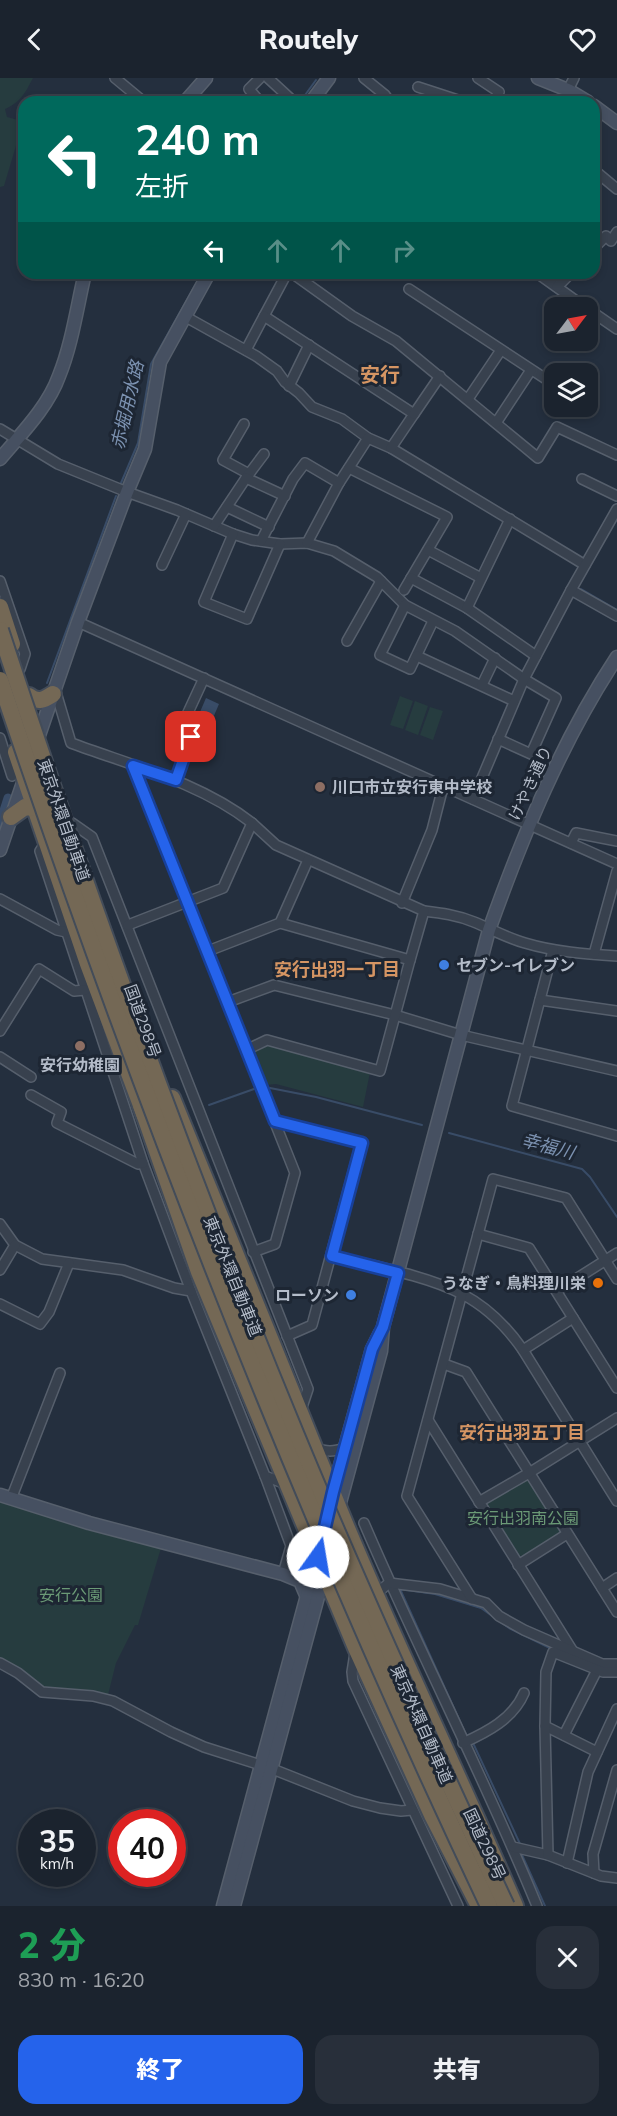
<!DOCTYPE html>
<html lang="ja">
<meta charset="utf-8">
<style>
:root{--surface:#1b232e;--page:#282f3a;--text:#f1f3f6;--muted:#a0a4aa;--line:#39404a;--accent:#2563eb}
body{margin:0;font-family:Mulish,"Noto Sans JP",sans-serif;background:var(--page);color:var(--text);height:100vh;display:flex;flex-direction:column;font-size:22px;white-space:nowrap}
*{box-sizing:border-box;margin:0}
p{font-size:20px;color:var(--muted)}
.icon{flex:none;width:33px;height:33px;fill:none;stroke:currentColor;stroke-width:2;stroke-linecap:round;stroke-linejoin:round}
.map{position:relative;height:1828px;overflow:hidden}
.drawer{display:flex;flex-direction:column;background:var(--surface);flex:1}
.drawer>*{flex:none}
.guide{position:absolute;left:18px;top:18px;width:582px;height:183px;border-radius:18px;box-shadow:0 3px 9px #0003,0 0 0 2px var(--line);background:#00695c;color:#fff;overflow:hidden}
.needle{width:39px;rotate:58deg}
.controls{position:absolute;left:544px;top:219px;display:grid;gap:12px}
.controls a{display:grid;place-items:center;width:54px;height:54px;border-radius:12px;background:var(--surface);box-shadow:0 3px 9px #0003,0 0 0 2px var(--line);font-size:30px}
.speed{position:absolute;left:18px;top:1731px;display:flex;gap:12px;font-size:30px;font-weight:700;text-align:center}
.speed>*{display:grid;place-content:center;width:78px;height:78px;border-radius:50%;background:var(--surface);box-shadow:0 3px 9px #0003,0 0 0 2px var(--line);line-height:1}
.speed small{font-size:15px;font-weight:400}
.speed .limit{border:9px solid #d22;background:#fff;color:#111}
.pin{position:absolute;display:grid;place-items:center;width:51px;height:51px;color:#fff;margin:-26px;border-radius:12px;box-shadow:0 3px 9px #0006}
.me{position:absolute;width:66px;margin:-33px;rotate:13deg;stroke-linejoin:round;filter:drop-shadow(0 0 4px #0008)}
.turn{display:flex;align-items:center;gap:21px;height:126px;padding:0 18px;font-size:27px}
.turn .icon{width:78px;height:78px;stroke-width:2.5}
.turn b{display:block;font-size:42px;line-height:51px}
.lanes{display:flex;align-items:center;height:57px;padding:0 18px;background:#0003;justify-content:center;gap:30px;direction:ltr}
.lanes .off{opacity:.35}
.round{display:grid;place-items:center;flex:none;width:63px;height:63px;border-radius:18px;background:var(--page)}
.overview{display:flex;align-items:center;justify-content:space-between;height:102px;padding:0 18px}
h1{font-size:36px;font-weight:800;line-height:45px;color:#1e9e55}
.action{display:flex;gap:12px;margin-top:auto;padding:12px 18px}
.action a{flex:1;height:69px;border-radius:18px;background:var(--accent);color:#fff;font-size:24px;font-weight:800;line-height:69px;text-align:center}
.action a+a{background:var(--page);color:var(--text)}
header{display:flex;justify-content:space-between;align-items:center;height:78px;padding:0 18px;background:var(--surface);font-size:27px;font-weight:800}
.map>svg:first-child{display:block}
.green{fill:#263c3f}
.water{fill:#394c67}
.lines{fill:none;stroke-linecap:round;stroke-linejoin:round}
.stream{stroke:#394c67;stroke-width:2}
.canal{stroke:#394c67;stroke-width:9}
.street-casing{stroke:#565f6c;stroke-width:12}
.secondary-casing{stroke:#565f6c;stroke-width:15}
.highway-casing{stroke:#434c59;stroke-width:20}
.street{stroke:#38414e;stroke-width:9}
.secondary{stroke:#465061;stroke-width:12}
.highway{stroke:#746855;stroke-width:16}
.highway-bridge-casing{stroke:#434c59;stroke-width:20;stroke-linecap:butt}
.highway-bridge{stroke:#746855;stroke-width:16}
.route-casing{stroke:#184099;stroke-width:15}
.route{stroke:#2563eb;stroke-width:10}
.education-dot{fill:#8d6e63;stroke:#1d2633;stroke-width:2}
.shop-dot{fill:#3f7fe0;stroke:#1d2633;stroke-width:2}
.food-dot{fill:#e8710a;stroke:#1d2633;stroke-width:2}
.labels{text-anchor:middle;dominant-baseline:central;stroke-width:6;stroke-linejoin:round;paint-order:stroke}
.street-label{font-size:16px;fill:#b4bcc9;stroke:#1d2633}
.poi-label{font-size:16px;font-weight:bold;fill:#b4bcc9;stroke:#1d2633;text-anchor:start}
.park-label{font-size:16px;fill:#6b9a76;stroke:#1d2633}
.water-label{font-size:18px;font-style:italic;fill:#7c92b1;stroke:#1d2633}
.neighbourhood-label{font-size:18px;font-weight:bold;fill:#d59563;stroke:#1d2633}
.quarter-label{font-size:20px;font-weight:bold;fill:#d59563;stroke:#1d2633}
</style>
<header><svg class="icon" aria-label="back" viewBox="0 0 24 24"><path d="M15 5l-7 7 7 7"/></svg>Routely<svg class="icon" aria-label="heart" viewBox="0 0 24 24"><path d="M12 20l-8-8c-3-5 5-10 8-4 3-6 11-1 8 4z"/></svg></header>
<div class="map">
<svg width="617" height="1828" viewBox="0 0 617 1828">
<rect width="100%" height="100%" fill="#242f3e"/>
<g class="green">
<path d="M0,0H33C25,15 21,24 5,31L7,39L18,42L21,51L4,108L0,109Z"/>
<polygon points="400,618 413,623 403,651 390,647"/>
<polygon points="415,623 428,628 418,657 405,652"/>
<polygon points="430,629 443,633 433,662 420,657"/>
<polygon points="263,967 269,967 370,994 363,1029 276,1006 265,1007 253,977 255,972"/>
<polygon points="524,1402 530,1403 560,1450 559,1456 523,1478 517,1477 487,1429 489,1424"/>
<polygon points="0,1422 161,1470 138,1547 135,1547 116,1585 108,1617 48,1611 0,1581"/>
</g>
<polygon class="water" points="206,620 219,626 207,654 194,648"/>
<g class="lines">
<g class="stream">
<polyline points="300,24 316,2"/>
<polyline points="121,405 138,365 151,286 202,195"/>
<polyline points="581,511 617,532"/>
<polyline points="47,605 116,418"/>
<polyline points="270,1010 316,1019 422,1047"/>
<polyline points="209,1027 254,1011"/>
<polyline points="449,1055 582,1091 590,1099 617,1139"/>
<polyline points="467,1659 400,1511 435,1516 481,1530 509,1550 552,1571"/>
<polyline points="473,1665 521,1768"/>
<polyline points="522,1777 545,1828"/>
</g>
<polyline class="canal" points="0,745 8,720"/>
<defs>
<g id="street">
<polyline points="115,0 144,24"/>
<polyline points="268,0 294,24"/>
<polyline points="364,0 385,17 390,24"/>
<polyline points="478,0 499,14 493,24"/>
<polyline points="418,9 464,24"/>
<polyline points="568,12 574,0"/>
<polyline points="260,24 249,11 260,0"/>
<polyline points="594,92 617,111"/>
<polyline points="594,170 606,158 611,163 617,154"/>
<polyline points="292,195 352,238 396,263 538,380 557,349 617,377"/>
<polyline points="537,195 586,230"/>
<polyline points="557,209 571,195"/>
<polyline points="409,211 555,307"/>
<polyline points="588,231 617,251"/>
<polyline points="264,238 287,195"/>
<polyline points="186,239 256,278 277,293 285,304 299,315 312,329 342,341 368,360 391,370 585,487"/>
<polyline points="246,272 264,238 414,336 391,370"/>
<polyline points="289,308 309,267"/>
<polyline points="468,321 501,272"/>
<polyline points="414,336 440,298"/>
<polyline points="496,345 531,292"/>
<polyline points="244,346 223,382 249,396"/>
<polyline points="0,351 58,386 127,414 177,432 233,456 252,462 280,466 307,465 334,473 377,499 405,527 455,553 524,601 556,620 531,676 498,661"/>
<polyline points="349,390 447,439 404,512"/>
<polyline points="246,400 264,376"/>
<polyline points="582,401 617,418"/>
<polyline points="227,429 269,449"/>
<polyline points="214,448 246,400 285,418"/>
<polyline points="233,456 204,524 247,541 280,466"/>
<polyline points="261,463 293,401 305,385 339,405"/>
<polyline points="307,465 339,405 368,360"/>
<polyline points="428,472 481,500"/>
<polyline points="162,487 186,436"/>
<polyline points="411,500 467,530 536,578"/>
<polyline points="0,503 25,576 20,591"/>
<polyline points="571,512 617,538"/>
<polyline points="405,527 380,577 410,591 433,543"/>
<polyline points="467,530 510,441"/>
<polyline points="78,544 617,786"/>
<polyline points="347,563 381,503"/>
<polyline points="417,578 514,623"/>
<polyline points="482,607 495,580"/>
<path d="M55,611L71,665C133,688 199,704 252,745"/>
<polyline points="0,660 12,698"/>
<polyline points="133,688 295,1095 275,1166 253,1174"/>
<polyline points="176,702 191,659 179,654 204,600"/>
<polyline points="473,721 524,601 571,512 617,431"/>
<polyline points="72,745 92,759 308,1311 301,1332"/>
<polyline points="46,764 40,773 143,1085 191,1213 265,1398 288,1407"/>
<polyline points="571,765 576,755 617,763"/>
<polyline points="0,821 57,852 66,854"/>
<polyline points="402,825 432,752 443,709"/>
<path d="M128,847L223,810L252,745L276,767L424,833C441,835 457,837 474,844C491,851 507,860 525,865C555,874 586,876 617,878"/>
<polyline points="553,872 512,1028 617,1058"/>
<polyline points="208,873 280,845 308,782"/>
<polyline points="594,876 617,793"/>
<polyline points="410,882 424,833"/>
<polyline points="540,922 617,933"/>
<polyline points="228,924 274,907 395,937 461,957 617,993"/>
<polyline points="0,953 39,891 74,913 85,912"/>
<polyline points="246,972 267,962 380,993 410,882 280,845"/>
<polyline points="0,979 31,999"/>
<polyline points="31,1017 61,1034 57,1045 138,1086 143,1085"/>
<polyline points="275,1043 361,1065 312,1247 287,1258"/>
<polyline points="0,1146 15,1167 42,1181 123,1192 174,1210 191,1213"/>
<polyline points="478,1156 529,1170 617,1310"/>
<path d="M332,1178C372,1188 425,1197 462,1216C487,1229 507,1249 523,1272L617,1423"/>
<polyline points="0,1192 15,1167"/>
<polyline points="557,1213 617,1175"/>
<polyline points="0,1226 40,1246 49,1234 69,1185"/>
<polyline points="523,1272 573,1240"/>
<polyline points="444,1286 466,1294 617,1534"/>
<polyline points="428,1342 572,1572"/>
<path d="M315,1370C327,1374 333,1374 345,1370"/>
<polyline points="265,1398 291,1468 283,1496"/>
<polyline points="11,1421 60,1295"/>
<polyline points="479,1424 529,1395 617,1340"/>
<path d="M364,1445C419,1574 484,1698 537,1828"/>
<polyline points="518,1487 567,1456"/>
<polyline points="602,1510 617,1500"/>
<polyline points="376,1516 389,1505 440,1511 486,1525 499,1538 524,1552 602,1586 617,1586"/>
<polyline points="472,1521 407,1418 493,1101 566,1120 617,1201"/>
<polyline points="355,1575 352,1594 353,1603 458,1828"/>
<polyline points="0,1585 18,1595 42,1614 93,1618 113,1623 171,1654 204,1669 270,1690 353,1723 380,1730 401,1733 412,1732"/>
<polyline points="545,1648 597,1674"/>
<polyline points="564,1657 597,1592"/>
<path d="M463,1665C487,1654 513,1641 524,1615"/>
<polyline points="513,1769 548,1777 601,1798 617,1800"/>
<polyline points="548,1777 545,1648 546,1594 553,1574 603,1594 617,1594"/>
<polyline points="567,1785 588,1694 617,1631"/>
<polyline points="594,1795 593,1776 617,1692"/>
</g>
<g id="secondary">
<polyline points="538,0 568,12 588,24"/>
<polyline points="185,24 206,0"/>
<polyline points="311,24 329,0"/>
<polyline points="594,28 617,45"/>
<path d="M0,381C21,356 48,329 59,298C72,266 77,229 85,195"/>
<polyline points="36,666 78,544 127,414 145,371 160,284 209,195"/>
<polyline points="0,772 25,699"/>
<polyline points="0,1417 89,1445 283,1496 300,1503 306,1517"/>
<polyline points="332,1417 372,1271 380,1255"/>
<path d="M338,1432L381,1273L383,1249L489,852C523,757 561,664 617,579"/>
<polyline points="223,1828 318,1477"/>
<polyline points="234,1828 325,1493"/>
</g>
<g id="highway">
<polyline points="0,529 12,566"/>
<path d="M29,618C38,625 44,622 53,616"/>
<polyline points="16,674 88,886 145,1038"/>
<polyline points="11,739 25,729 35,730"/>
<path d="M172,1020C229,1157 283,1294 339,1431C394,1565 458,1695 515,1828"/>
<polyline points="141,1027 199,1194 356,1570 432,1737 479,1828"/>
</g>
</defs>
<use href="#street" class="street-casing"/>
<use href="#secondary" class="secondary-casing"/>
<use href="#highway" class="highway-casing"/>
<use href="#street" class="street"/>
<use href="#secondary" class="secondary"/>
<use href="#highway" class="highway"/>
<defs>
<g id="highway-bridge">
<path d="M0,552C89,823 186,1092 295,1355C361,1515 433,1672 506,1828"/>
<path d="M0,602C140,1020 300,1430 489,1828"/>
</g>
</defs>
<use href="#highway-bridge" class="highway-bridge-casing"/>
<use href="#highway-bridge" class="highway-bridge"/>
</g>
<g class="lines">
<defs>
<polyline id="route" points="191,659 176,702 133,688 275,1043 362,1065 332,1178 398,1195 383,1249 372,1271 333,1414 318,1479"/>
</defs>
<use href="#route" class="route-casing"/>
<use href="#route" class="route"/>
</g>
<g class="education-dot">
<circle cx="320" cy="709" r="6"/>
<circle cx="80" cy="968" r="6"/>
</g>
<g class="shop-dot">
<circle cx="444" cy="887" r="6"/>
<circle cx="351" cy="1217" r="6"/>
</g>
<circle class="food-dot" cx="598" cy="1205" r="6"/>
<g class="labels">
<g class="street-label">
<text transform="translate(530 705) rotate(-65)">けやき通り</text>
<text transform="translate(64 742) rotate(71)">東京外環自動車道</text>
<text transform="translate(143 943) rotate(70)">国道298号</text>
<text transform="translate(233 1198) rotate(68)">東京外環自動車道</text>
<text transform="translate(422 1646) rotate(66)">東京外環自動車道</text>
<text transform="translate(485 1766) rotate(65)">国道298号</text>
</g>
<g class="poi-label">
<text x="332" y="709">川口市立安行東中学校</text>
<text x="456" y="887">セブン-イレブン</text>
<text x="80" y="987" text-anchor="middle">安行幼稚園</text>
<text x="586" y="1205" text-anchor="end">うなぎ・鳥料理川栄</text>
<text x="339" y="1217" text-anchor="end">ローソン</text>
</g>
<g class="park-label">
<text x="523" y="1440">安行出羽南公園</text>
<text x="71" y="1517">安行公園</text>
</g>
<g class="water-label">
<text transform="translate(127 327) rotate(-77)">赤堀用水路</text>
<text transform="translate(548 1068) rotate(15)">幸福川</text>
</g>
<g class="neighbourhood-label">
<text x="337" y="891">安行出羽一丁目</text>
<text x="522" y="1354">安行出羽五丁目</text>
</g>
<g class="quarter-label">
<text x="380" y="296">安行</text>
</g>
</g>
</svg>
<div class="controls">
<a><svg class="needle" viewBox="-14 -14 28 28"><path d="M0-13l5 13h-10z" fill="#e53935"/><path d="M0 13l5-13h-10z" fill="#a0a4aa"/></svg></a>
<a><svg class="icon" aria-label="layers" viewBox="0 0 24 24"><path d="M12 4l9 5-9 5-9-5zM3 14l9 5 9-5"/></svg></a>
</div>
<div class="speed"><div>35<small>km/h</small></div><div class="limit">40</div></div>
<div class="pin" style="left:191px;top:659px;background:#d93025"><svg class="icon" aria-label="arrive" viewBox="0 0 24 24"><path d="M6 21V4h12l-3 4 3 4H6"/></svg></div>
<svg class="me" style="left:318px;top:1479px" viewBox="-20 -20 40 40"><circle r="19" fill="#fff"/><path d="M0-13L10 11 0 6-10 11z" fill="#2563eb"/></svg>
<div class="guide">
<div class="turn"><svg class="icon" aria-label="left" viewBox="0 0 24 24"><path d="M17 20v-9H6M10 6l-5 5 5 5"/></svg><div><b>240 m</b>左折</div></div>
<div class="lanes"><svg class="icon" aria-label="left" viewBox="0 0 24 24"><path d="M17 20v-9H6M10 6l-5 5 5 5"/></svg><svg class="icon off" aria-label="ahead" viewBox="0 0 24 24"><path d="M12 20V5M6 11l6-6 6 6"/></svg><svg class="icon off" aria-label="ahead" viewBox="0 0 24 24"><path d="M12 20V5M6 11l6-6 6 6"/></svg><svg class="icon off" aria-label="right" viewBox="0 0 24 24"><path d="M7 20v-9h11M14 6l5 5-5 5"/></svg></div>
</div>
</div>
<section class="drawer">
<div class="overview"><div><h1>2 分</h1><p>830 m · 16:20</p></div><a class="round"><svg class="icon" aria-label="close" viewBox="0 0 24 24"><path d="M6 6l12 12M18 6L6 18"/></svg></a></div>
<div class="action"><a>終了</a><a>共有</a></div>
</section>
